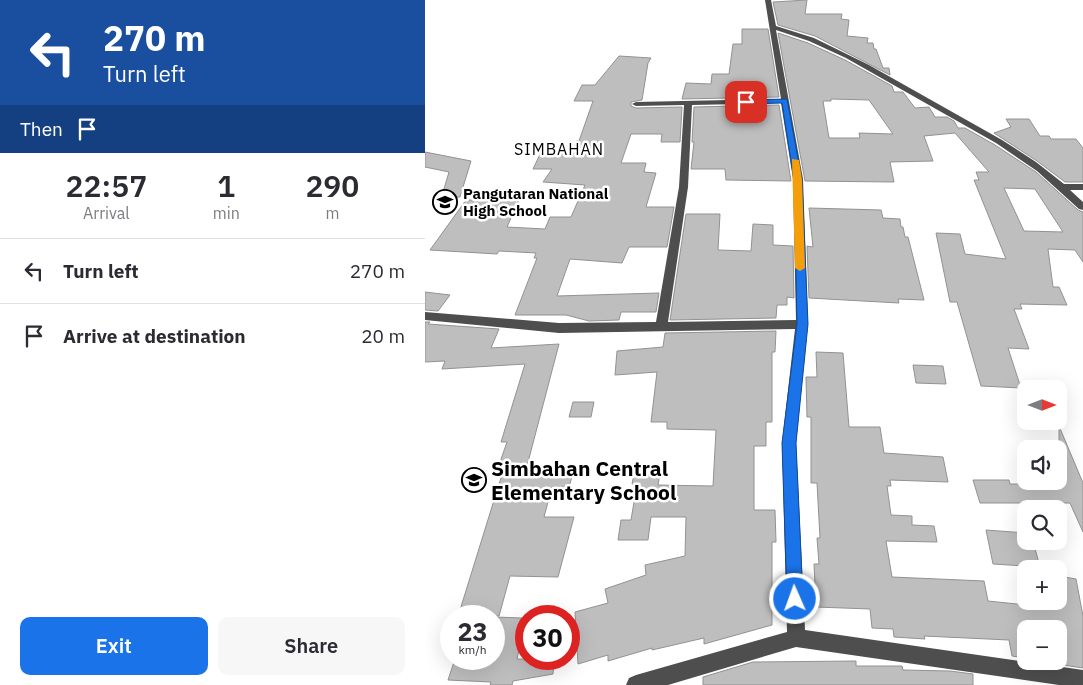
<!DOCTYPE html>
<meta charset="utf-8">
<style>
:root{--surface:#fff;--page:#f7f7f7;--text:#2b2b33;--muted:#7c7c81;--line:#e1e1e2;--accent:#1a73e8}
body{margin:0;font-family:"IBM Plex Sans",sans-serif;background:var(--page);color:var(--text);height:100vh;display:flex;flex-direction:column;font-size:19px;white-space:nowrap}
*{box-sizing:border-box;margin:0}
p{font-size:16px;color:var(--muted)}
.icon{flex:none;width:28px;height:28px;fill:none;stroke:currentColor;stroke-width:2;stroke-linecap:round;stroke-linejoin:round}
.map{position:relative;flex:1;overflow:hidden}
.side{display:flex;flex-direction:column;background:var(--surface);width:425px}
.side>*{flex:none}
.top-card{background:#1a4fa0;color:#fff;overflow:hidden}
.needle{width:32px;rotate:90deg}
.fabs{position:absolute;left:592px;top:380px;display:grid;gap:10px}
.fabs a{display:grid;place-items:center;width:50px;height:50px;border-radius:10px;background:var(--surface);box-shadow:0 5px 20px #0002;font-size:25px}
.speed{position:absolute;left:15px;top:605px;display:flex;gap:10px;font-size:25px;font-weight:700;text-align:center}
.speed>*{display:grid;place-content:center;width:65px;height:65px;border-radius:50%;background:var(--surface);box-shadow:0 5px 20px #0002;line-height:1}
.speed small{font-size:12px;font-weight:400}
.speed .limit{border:8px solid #d22;background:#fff;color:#111}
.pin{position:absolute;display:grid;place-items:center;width:42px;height:42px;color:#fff;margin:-21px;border-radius:10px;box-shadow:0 2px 8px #0006}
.me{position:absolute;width:55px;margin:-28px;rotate:358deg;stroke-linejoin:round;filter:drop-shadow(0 0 4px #0008)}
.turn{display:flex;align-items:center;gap:18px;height:105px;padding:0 20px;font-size:22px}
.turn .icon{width:65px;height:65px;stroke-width:2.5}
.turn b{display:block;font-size:35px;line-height:42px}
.then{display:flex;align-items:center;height:48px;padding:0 20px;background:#0003;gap:10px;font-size:19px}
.eta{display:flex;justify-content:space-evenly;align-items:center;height:85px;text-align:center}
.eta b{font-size:30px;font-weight:600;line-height:35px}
.primary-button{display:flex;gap:10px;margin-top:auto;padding:10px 20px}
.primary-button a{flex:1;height:58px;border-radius:10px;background:var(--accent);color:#fff;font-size:20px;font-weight:600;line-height:58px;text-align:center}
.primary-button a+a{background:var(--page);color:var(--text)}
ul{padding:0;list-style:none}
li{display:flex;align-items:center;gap:15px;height:65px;padding:0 20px;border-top:1px solid var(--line)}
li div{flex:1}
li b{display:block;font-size:19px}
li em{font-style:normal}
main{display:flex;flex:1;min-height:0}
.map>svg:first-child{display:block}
.building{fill:#bebebe;stroke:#929292;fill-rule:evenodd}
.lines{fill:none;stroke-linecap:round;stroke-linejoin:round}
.minor{fill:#4e4e4e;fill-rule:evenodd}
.route{fill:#1a73e8;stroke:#114b97}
.slow{fill:#f59e0b}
.labels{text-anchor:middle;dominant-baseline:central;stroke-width:5;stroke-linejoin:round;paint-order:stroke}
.far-poi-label{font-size:15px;font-weight:bold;fill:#000;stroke:#fff;text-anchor:start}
.far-quarter-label{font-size:16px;letter-spacing:1px;fill:#000;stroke:#fff}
.near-poi-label{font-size:21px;font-weight:bold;fill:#000;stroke:#fff;text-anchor:start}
</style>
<main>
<section class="side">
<div class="top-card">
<div class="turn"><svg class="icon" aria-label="left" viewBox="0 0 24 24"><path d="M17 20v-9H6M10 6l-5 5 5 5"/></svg><div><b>270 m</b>Turn left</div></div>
<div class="then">Then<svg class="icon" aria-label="arrive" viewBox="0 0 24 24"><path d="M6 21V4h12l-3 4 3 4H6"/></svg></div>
</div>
<div class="eta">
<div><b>22:57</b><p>Arrival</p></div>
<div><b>1</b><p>min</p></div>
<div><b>290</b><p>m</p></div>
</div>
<ul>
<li><svg class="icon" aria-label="left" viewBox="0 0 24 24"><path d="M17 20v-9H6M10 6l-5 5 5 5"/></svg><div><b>Turn left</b></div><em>270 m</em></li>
<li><svg class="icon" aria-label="arrive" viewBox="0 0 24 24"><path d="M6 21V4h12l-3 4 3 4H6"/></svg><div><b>Arrive at destination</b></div><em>20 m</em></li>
</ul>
<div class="primary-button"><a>Exit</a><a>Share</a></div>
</section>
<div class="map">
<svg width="658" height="685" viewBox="0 0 658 685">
<rect width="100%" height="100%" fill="#fff"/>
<g class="building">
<polygon points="382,0 380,14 417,14 416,19 424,20 422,36 443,38 442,43 448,43 449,49 451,49 458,68 464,68 465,75 390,36 353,25 348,2"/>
<polygon points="317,29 343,29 354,97 257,99 261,83 286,84 287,74 304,74 308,44 317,44"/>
<path d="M353,33L383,43L420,60L467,86L469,92H478L490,108L504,107L510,117H522L529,121L533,128H540L570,145L611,172L653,210L658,212V262L650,250L623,249L628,287H634L642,305L595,304L597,309H589L604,349L583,348L596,388L556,386L532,302H525L511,233L535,234L540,254L581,259L549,180H554L551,172H564L530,133L499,136L508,161L465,162L469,182L380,181ZM406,99L444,100L468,134L434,133L435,138H404L398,101H406ZM579,188L610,189L638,232L599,231Z"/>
<polygon points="194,56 226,58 223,63 217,100 206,102 206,106 211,108 257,107 255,142 236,142 237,134 206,134 196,163 221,163 219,172 231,173 221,207 249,207 242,247 204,247 197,263 145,259 132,296 234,293 231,312 196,312 194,320 164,321 141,315 90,315 112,258 109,258 111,253 74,251 72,254 5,250 41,200 94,200 82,227 120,229 125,217 146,217 160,185 118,182 127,169 108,169 117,150 148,150 151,141 154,141 168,101 149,101 157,85 170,85"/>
<polygon points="354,105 366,181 301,180 300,169 266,169 269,142 267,142 269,107"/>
<polygon points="581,119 604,119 615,136 624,136 626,139 651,139 658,148 658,182 640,182 612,161 569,133 586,127"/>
<polygon points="0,152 46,161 35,197 16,199 24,172 0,167"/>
<polygon points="384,208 456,210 458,218 475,219 476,227 478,227 480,237 483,237 499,300 473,299 474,303 384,298 382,246 388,247"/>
<polygon points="261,214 295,214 293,250 326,251 328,224 348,225 348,245 368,246 369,298 362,297 362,305 352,305 351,318 245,320"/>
<polygon points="0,292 25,295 13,311 0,310"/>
<polygon points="0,322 5,322 3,324 74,329 66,348 134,344 102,466 150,466 144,487 127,487 119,517 149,517 133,577 85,576 74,616 37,616 39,610 35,610 79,468 73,468 82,442 76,442 100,364 17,369 20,361 0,362"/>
<polygon points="351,331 350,352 347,352 347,422 341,422 341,446 329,446 329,510 350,510 351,542 347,542 347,625 279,644 279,638 227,650 227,648 183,661 183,655 153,664 150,612 183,603 180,589 221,575 220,565 260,556 261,517 226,517 223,540 193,540 196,520 206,520 212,484 207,484 210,468 236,468 233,485 288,486 291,430 242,429 242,422 226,422 232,372 190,375 192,351 238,347 240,333"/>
<polygon points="391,352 418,353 424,427 455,427 459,453 518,457 523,482 465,480 466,486 462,486 466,515 487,516 487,525 509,526 512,542 461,541 467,577 559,581 563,601 611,606 610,601 634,601 634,576 651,579 658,616 658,668 638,665 634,629 601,629 601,658 587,656 584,640 499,636 500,639 469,637 468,629 447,628 445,609 391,607 389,564 394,564 392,538 395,538 392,483 386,483 386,417 382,417 381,377 392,377"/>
<polygon points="488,365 518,366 521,384 491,383"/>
<polygon points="148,402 169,402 166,417 144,417"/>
<polygon points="634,426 658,483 658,532 645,503 555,503 548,480 584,480 585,484 638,484 634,473"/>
<polygon points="561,530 601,533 601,541 608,541 615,567 568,564"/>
<polygon points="69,617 97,618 97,636 92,659 129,659 128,674 88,681 87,685 65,685 66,682 23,680 30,659 69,659"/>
<polygon points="431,661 431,666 477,666 478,670 525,671 548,674 548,685 278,685 278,677 328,662"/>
</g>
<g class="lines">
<path class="minor" d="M340,0H346L351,26L389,38L444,65L577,140L611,162L639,184H658V190H645L658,202V210L654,209L612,171L571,143L421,58L384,41L351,30L378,179L383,324L371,443L380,630L658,670V685H634L371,647L243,685H201L204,678L211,675L362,632L357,443L370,329L134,333L0,320V312L134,323L231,322L254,187L259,105L211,106L207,104L211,102L356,99ZM356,103L368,179L371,320L243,322L263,187L267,105Z"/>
</g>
<polygon class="route" points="362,99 377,180 383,324 371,443 378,599 375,604 370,607 364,604 362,599 357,443 372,324 369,180 357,103 321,104 318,102 321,100"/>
<polygon class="slow" points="367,159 374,160 377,180 380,268 375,271 370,268"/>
<defs>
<symbol id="school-ring" viewBox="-11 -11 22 22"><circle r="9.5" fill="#fff" stroke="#000" stroke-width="1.5"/><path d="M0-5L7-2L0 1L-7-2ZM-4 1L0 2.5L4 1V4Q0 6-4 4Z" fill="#000"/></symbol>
</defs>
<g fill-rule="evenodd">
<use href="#school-ring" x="6" y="188" width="28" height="28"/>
<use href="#school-ring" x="35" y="466" width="28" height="28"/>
</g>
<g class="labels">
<g class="far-poi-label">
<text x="38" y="193">Pangutaran National<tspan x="38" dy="17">High School</tspan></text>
</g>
<g class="far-quarter-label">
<text x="134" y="149">SIMBAHAN</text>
</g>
<g class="near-poi-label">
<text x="66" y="468">Simbahan Central<tspan x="66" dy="24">Elementary School</tspan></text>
</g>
</g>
</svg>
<div class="fabs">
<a><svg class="needle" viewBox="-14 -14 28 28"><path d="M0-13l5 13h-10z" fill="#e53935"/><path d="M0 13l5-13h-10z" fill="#7c7c81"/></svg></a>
<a><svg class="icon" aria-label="sound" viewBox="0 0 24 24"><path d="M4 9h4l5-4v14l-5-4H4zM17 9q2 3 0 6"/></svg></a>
<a><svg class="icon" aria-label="search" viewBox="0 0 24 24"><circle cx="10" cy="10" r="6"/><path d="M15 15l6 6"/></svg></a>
<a>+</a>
<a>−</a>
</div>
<div class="speed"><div>23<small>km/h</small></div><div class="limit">30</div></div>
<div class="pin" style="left:321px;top:102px;background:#d93025"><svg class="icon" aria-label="arrive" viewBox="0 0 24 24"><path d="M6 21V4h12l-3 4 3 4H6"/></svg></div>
<svg class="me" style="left:370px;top:599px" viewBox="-20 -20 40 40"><circle r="17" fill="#1a73e8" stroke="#fff" stroke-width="3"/><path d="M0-11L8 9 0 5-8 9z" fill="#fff"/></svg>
</div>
</main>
